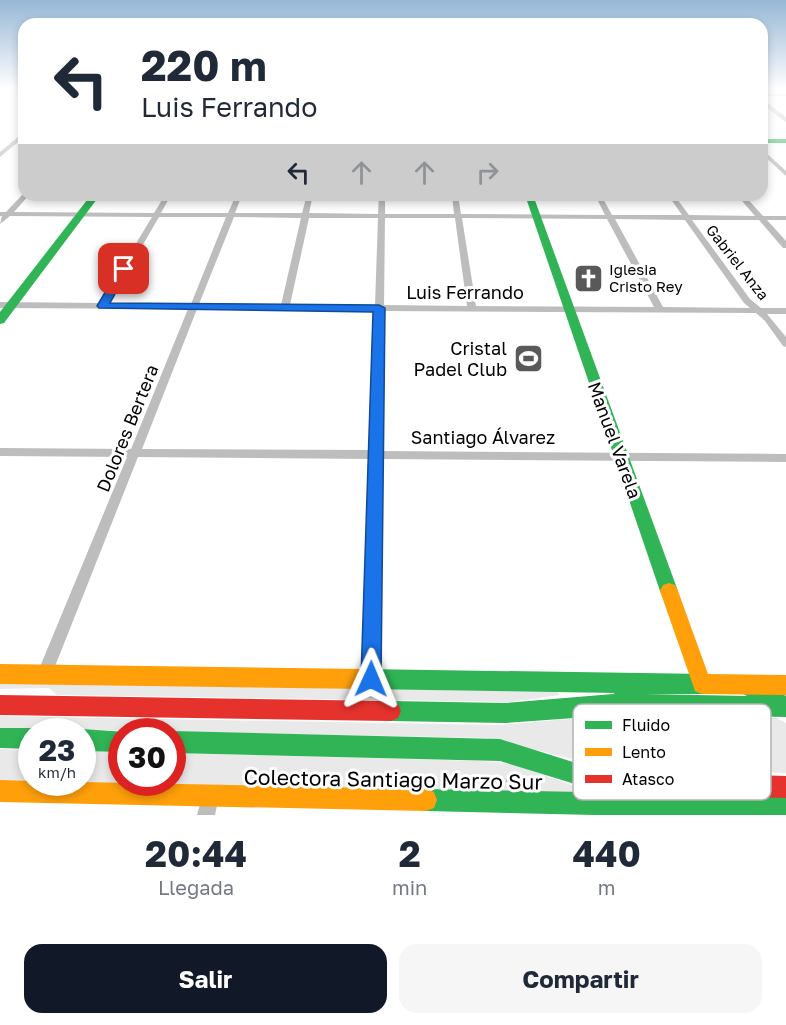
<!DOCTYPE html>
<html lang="es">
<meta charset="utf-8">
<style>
:root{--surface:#fff;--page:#f6f6f7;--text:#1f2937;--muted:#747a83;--accent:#111827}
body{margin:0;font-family:"Golos Text",sans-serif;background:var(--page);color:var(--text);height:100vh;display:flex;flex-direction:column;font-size:22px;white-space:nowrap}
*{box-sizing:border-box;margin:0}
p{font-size:20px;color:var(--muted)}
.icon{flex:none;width:33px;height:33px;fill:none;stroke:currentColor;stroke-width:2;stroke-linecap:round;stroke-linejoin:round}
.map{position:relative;height:815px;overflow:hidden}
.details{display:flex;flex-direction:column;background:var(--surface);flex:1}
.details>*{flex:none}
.hud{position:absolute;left:18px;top:18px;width:750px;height:183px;border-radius:18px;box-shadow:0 3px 9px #0003;background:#fff;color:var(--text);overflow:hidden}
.speed{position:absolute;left:18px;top:718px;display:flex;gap:12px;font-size:30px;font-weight:700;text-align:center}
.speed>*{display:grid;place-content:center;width:78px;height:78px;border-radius:50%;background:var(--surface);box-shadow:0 3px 9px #0003;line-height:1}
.speed small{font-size:15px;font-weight:400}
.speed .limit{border:9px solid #d22;background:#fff;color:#111}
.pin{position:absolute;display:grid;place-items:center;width:51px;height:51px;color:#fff;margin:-26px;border-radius:12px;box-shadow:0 3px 9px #0006}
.me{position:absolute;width:66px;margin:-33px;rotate:1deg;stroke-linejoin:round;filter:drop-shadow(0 0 4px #0008)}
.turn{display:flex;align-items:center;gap:21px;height:126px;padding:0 24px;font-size:27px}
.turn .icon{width:78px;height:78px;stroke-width:2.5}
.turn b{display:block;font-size:42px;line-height:51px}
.lanes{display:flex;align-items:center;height:57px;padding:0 24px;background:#0003;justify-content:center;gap:30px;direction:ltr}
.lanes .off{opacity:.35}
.eta{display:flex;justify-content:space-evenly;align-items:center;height:102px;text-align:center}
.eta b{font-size:36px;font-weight:700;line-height:42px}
.button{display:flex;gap:12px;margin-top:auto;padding:12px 24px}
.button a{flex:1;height:69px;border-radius:18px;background:var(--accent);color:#fff;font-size:24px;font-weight:700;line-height:69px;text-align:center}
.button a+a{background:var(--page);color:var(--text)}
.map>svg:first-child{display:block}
.green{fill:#e9e9e9}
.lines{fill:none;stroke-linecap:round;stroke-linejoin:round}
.path{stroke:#b8b8b8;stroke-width:3;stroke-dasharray:2 4.5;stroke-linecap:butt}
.street{fill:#bdbdbd;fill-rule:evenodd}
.fast{fill:#30b455;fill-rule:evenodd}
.slow{fill:#ff9f0a;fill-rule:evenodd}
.jam{fill:#e5322d;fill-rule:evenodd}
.route{fill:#1a73e8;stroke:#114b97;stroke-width:1.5}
.labels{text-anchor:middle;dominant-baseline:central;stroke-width:6;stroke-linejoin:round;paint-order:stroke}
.far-street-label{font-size:15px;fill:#000;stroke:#fff}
.far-poi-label{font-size:15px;fill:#000;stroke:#fff;text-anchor:start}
.street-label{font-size:18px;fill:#000;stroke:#fff}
.poi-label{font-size:18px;fill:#000;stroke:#fff;text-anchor:end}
.near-street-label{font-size:21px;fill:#000;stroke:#fff}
.key{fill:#fff;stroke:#b2b2b2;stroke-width:1.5}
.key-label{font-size:16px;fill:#000}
</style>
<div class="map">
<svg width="786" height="815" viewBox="0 0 786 815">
<rect width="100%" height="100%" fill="#fff"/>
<g class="green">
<polygon points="0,683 557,692 560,695 510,702 57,695 49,688 0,689"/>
<path d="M643,715L777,718L786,723V773L657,770C638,762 623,746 631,724Z"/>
<polygon points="0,716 498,725 579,718 589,725 594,754 589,763 487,738 0,728"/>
<polygon points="0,749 31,750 31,782 0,781"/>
<polygon points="83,751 121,752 122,783 172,783 173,753 483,761 513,764 591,792 83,783"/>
</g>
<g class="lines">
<polyline class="path" points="415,779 530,781"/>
<g class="street">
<rect x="0" y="90" width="24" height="2"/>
<rect x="762" y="94" width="24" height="2"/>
<polygon points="762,99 786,117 786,122 762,104"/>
<polygon points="24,132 24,137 0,157 0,152"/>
<polygon points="762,149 786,171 786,176 762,154"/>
<path d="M24,193V195H29L14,212L154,213L165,195H171L161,213H228L236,195H242L235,213H302L307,195H313L309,213L378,214L379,195H385V214H454L452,195H458L461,214L605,215L595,195H601L612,215H682L668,195H674L689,215L755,216L737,195H744L763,216H786V220H767L786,241V248H783L759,220H692L750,299L761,308H786V314H767L786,337V347L783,346L765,321L756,313L384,311L382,451L786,454V462L382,459L379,679L376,684L371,687L366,684L363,679L370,459L138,457L50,679L45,682L40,679L37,674L127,457L0,456V448L131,449L188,309L0,308V302L100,303L152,217L10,216L0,224L2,216H0V212H6ZM159,217H226L191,304L109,303ZM234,217L301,218L281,305L199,304ZM309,218H378L375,305H290ZM385,218H455L467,306L384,305ZM462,218L607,219L654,307L476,306ZM615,219L685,220L744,303L750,308L663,307ZM197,309L375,310L371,450L142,449Z"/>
<polygon points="210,787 216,790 219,796 215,815 197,815 204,790"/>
</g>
<g class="fast">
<rect x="762" y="139" width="24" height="4"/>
<polygon points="91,195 100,195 4,323 0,324 0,312"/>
<polygon points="525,195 533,195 678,591 675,597 669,599 663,597 660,591"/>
<path d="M363,669L707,674L714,677L717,684L714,691L707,694H645L747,696L740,692L737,685L740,678L747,675L786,696V717L623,714L618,728L622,749L644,772L678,794L786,797V815H595L426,811L418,808L415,800L418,792L426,789L637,793L629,787L620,793L591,789L500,761L172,753V731L500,739L576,763L612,770C600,754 595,735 602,716L506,723L391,721L384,718L381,711L384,704L391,701L506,703L613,694L615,693L363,689L356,686L353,679L356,672Z"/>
<polygon points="0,728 32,728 40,732 32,732 32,749 0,748"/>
<polygon points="82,729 126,732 122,732 122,752 82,751 82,732 76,732"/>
</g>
<g class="slow">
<polygon points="669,583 675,585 678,591 708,674 786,675 786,695 702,694 695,691 660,591 663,585"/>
<polygon points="0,664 363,669 370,672 373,679 370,686 363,689 0,684"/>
<polygon points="0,780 32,781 32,783 82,782 426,789 434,792 437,800 434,808 426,811 0,802"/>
</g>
<g class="jam">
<polygon points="0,695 391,701 398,704 401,711 398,718 391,721 0,715"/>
<polygon points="620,771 786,776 786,798 620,793 612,790 609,782 612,774"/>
</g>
</g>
<linearGradient id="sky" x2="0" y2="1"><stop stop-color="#96b7d6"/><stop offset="0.44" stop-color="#fff"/><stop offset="1" stop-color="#fff" stop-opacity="0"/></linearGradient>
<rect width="786" height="202" fill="url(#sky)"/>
<polygon class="route" points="124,266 129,269 110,303 379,305 385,308 381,679 378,686 371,689 364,686 361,679 373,312 99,308 97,306 119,269"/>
<defs>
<symbol id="church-square" viewBox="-11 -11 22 22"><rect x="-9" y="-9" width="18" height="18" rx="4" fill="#595959" stroke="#fff"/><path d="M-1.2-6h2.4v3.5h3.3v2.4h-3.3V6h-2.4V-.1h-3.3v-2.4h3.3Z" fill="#fff"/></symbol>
<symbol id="stadium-square" viewBox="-11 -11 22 22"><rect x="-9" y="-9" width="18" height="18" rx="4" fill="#595959" stroke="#fff"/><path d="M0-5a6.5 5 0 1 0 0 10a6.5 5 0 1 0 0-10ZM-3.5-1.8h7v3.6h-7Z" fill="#fff"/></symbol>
</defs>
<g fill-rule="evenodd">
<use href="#church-square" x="572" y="262" width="33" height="33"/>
<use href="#stadium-square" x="512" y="342" width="33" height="33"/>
</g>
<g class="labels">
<g class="far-street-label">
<text transform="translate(738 262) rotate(52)">Gabriel Anza</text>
</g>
<g class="far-poi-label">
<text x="609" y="269">Iglesia<tspan x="609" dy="17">Cristo Rey</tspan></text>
</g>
<g class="street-label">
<text x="465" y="292">Luis Ferrando</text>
<text transform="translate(127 428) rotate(-68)">Dolores Bertera</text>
<text x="483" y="437">Santiago Álvarez</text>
<text transform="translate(615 440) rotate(70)">Manuel Varela</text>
</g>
<g class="poi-label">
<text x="507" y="348">Cristal<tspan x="507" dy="21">Padel Club</tspan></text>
</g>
<g class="near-street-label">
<text transform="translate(393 779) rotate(1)">Colectora Santiago Marzo Sur</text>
</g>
</g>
<rect x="573" y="704" width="198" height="96" rx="9" class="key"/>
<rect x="585" y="721" width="27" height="8" fill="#30b455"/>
<rect x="585" y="748" width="27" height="8" fill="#ff9f0a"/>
<rect x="585" y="775" width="27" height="8" fill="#e5322d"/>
<g class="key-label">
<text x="622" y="731">Fluido</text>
<text x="622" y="758">Lento</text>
<text x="622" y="785">Atasco</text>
</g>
</svg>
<div class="speed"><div>23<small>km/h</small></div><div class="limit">30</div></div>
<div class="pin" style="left:124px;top:269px;background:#d93025"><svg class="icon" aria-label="arrive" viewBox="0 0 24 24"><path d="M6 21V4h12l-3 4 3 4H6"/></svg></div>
<svg class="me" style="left:371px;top:679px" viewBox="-20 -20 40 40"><path d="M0-17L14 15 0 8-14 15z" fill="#1a73e8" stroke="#fff" stroke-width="4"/></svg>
<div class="hud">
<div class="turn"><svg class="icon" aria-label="left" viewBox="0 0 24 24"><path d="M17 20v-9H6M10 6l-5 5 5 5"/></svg><div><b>220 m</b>Luis Ferrando</div></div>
<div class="lanes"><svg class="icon" aria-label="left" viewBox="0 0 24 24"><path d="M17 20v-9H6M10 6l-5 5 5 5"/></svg><svg class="icon off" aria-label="ahead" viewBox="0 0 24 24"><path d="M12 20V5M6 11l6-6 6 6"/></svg><svg class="icon off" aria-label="ahead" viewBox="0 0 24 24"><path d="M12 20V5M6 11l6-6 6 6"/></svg><svg class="icon off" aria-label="right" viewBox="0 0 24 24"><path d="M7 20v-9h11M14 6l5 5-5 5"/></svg></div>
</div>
</div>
<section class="details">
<div class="eta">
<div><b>20:44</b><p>Llegada</p></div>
<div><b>2</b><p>min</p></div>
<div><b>440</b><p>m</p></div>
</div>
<div class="button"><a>Salir</a><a>Compartir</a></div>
</section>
